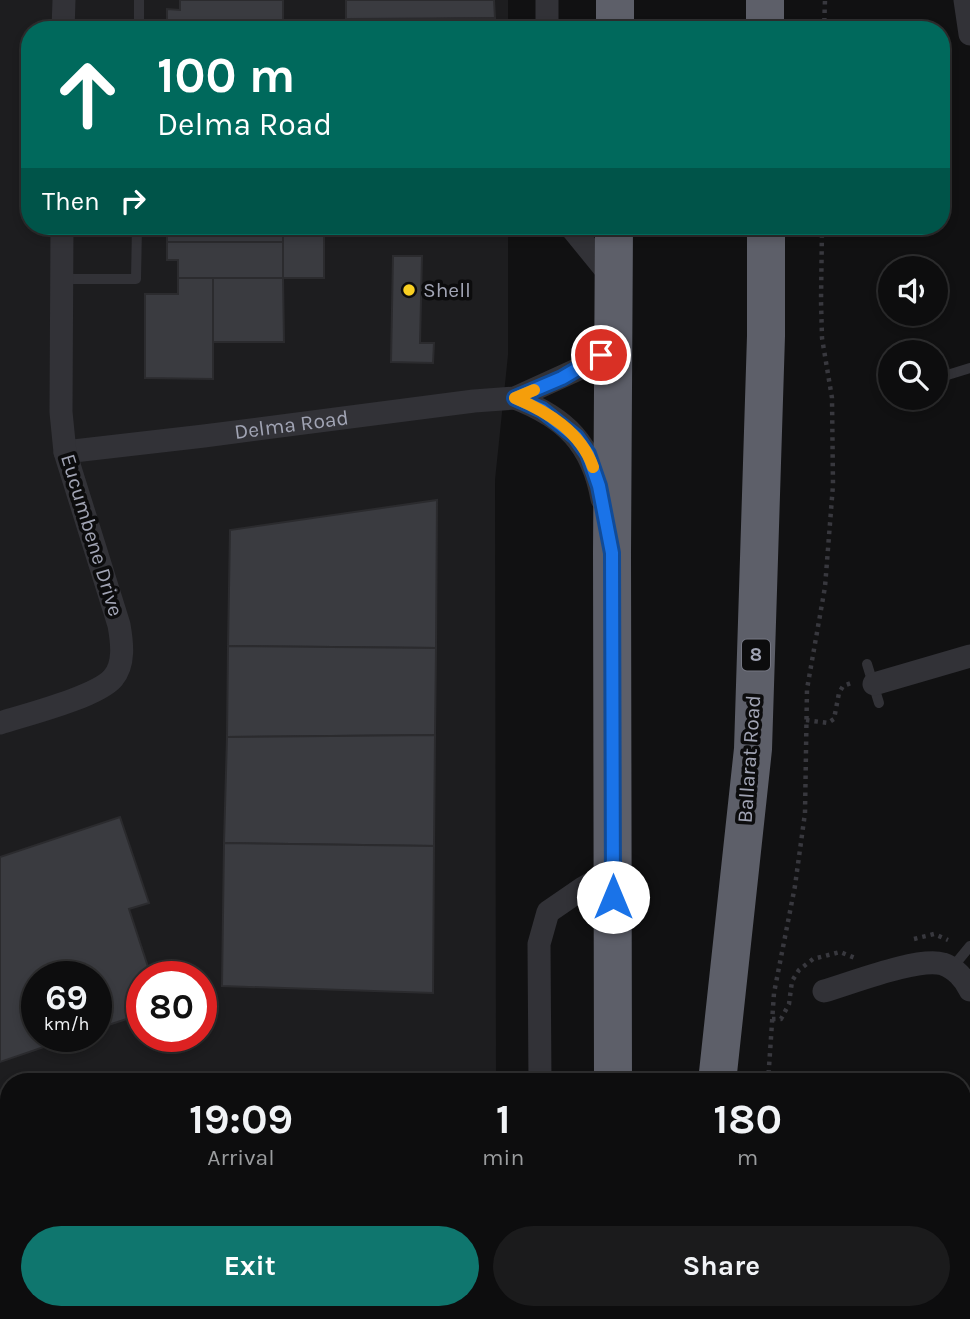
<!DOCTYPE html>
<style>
:root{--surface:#0d0d0e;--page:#1b1b1c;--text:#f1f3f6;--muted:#9a9c9e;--line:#2d2d2e;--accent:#0f766e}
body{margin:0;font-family:Karla,sans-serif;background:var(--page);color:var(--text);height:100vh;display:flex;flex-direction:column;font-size:26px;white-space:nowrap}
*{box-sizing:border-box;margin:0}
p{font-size:23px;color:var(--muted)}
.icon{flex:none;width:38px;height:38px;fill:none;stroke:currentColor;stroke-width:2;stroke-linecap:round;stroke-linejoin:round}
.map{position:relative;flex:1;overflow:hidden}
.sheet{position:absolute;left:0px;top:1073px;width:971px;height:247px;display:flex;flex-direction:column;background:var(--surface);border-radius:28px 28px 0 0;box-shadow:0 4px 10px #0003,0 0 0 2px var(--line)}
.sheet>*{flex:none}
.top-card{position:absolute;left:21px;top:21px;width:929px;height:214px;border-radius:28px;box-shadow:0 4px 10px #0003,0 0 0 2px var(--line);background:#00695c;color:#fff;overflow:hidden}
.tools{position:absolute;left:878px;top:256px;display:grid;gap:14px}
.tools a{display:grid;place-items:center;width:70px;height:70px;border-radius:50%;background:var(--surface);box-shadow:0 4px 10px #0003,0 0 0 2px var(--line);font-size:35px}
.speed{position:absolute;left:21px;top:961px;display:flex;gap:14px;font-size:35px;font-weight:700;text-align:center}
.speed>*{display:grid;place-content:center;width:91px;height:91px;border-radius:50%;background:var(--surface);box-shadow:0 4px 10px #0003,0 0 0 2px var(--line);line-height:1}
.speed small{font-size:18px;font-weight:400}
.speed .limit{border:10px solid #d22;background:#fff;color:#111}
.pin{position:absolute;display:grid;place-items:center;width:60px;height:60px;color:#fff;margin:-30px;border:4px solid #fff;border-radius:50%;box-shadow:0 2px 7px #0007}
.me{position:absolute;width:77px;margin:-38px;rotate:0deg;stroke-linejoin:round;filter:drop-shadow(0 0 5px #0008)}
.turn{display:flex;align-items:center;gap:24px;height:147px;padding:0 21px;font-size:32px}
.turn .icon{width:91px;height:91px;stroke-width:2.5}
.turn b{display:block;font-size:49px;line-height:60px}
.then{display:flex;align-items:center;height:66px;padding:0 21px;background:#0003;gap:14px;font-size:26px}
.eta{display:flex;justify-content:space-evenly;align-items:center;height:119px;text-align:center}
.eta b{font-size:42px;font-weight:700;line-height:49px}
.action{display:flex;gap:14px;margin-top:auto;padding:14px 21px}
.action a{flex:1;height:80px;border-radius:42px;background:var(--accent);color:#fff;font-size:28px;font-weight:700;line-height:80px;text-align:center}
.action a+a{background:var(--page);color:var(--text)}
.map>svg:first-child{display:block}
.built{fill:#1d1d1f;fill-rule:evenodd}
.building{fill:#3a3b40;stroke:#2b2b2e;stroke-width:2}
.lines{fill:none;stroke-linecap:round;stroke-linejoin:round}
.path{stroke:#38383e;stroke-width:4.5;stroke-dasharray:3.5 5;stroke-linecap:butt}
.lane{stroke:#323237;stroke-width:10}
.street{stroke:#323237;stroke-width:23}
.highway{stroke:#5d5f69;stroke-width:38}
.route-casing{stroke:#114b97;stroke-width:18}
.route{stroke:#1a73e8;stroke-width:12}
.slow{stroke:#f59e0b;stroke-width:12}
.poi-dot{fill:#f9d022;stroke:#0c0c0d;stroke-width:2.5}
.labels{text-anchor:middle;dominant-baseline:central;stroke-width:7;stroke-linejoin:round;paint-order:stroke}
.shield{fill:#0c0c0d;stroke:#747682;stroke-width:2}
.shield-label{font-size:19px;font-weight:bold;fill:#a1a4b4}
.poi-label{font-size:21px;fill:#a1a4b4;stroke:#0c0c0d;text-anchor:start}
.street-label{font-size:21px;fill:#a1a4b4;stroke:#0c0c0d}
</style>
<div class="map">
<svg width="970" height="1319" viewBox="0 0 970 1319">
<rect width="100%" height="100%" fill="#111112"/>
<path class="built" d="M0,0H508V30H30V226H508V355L495,480L496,1081L9,1082V1311H497V1319H0ZM37,976H96V1036H37ZM142,976H201V1036H142Z"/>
<g class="building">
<polygon points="180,0 283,0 283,29 167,28 167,9 180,10"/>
<polygon points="346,0 494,0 495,18 346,19"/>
<polygon points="495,18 495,30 436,30 436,19"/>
<polygon points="167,28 283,29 283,30 167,30"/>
<rect x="167" y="226" width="116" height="16"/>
<rect x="283" y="226" width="41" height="52"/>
<polygon points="167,242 283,242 283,278 178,278 178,260 167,260"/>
<polygon points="393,256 422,256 420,343 434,343 433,363 391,362"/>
<polygon points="178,278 213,278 213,379 145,378 145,294 178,294"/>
<polygon points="213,278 283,278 284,342 213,342"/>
<polygon points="437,500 436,648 228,646 230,530"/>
<polygon points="228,646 436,648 435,735 227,737"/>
<polygon points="435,735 434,846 224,843 227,737"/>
<polygon points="120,817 149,903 129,909 151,976 142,976 142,1014 96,1029 96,976 37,976 37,1036 76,1036 0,1062 0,857"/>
<polygon points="224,843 434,846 433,993 222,986"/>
<polygon points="179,1076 431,1077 431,1082 179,1082"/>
<polygon points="0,1142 4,1146 9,1144 9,1311 101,1311 105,1319 0,1319"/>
<rect x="182" y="1311" width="249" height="8"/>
</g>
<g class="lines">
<g class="path">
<polyline points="824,30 825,0"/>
<polyline points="806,720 828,723 834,719 839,693 843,686 854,682"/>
<polyline points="914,939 934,934 948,940"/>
<polyline points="772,1019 781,1019 789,1004 792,981 799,970 813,959 840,952 855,958"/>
<polyline points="768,1082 774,993 795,886 805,813 807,689 825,587 833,485 832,398 822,338 821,301 822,226"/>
<polyline points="736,1311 736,1319"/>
</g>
<g class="lane">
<polyline points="139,30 139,0"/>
<polyline points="62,279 136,279 137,226"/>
<polyline points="941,377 970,368"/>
<polyline points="867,664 879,703"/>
<polyline points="952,968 970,946"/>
</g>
<g class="street">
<polyline points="965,0 970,34"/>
<polyline points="63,30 64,0"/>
<polyline points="547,30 547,0"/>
<polyline points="570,226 614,280"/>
<path d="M515,398C566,418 592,444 602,499"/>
<path id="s1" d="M65,452L204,436L474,401L515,398L583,367L613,346"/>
<polyline points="874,684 970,656"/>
<path d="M0,723C25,715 97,697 113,678C125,664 122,642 119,625L65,452L61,412L62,226"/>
<path d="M824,991C852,983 917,957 943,964C955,968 965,979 970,990"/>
<polyline points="540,1082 539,944 548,912 583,888 613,871"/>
<polyline points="962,1245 970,1242"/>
<polyline points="541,1311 541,1319"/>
</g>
<g class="highway">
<polyline points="765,0 765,30"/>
<polyline points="615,30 615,0"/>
<polyline points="613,1082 612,553 614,226"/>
<polyline points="717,1082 753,749 766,336 766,226"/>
<polyline points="609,1319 610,1311"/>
<polyline points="689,1319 690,1311"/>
</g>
</g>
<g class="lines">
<defs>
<polyline id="route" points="601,355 562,378 515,398 542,410 576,437 588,454 599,486 612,553 613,897"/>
</defs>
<use href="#route" class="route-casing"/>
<use href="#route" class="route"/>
<path class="slow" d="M534,390L515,398C548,412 581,432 593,467"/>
</g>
<circle class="poi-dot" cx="409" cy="290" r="7"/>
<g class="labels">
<rect class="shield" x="742" y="639.5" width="28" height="31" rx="5"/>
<g class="shield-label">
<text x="756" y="655">8</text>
</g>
<g class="poi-label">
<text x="423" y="290">Shell</text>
</g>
<g class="street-label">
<text stroke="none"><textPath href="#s1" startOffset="228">Delma Road</textPath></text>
<text transform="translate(92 535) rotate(73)">Eucumbene Drive</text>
<text transform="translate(749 759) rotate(-86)">Ballarat Road</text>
</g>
</g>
</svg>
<div class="tools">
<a><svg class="icon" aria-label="sound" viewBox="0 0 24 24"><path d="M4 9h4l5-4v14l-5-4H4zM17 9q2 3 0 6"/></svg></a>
<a><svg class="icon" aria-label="search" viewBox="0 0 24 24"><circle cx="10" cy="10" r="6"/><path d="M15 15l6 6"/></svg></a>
</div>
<div class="speed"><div>69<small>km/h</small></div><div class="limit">80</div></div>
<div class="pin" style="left:601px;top:355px;background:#d93025"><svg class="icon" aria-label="arrive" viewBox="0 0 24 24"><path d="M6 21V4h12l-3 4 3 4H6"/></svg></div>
<svg class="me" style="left:613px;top:897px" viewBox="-20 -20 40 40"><circle r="19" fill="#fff"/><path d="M0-13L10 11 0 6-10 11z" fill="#1a73e8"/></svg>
<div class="top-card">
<div class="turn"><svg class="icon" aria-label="ahead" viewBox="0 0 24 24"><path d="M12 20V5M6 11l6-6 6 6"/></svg><div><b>100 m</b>Delma Road</div></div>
<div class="then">Then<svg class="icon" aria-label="right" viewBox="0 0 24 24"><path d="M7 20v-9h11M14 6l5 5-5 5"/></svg></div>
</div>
<section class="sheet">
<div class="eta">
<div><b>19:09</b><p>Arrival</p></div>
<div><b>1</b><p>min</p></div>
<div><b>180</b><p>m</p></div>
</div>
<div class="action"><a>Exit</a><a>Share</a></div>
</section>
</div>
